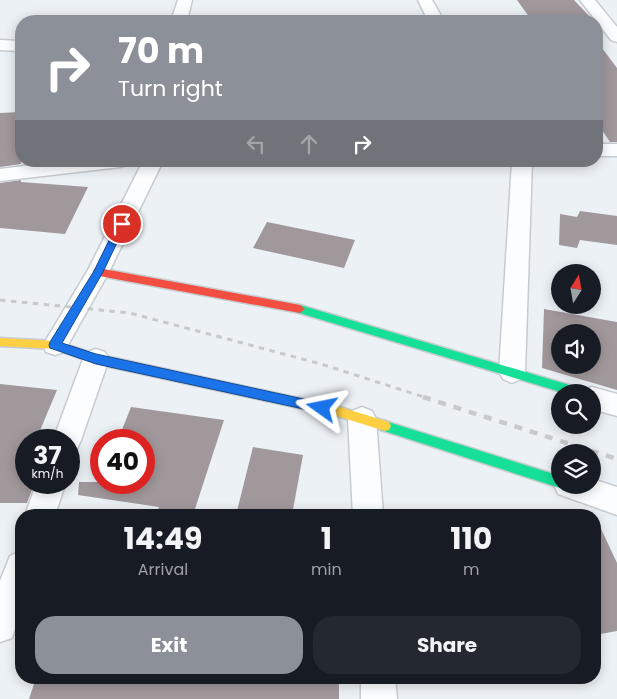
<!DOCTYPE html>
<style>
:root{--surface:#171b24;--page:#242831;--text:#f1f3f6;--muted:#9ea1a6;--accent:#8c9099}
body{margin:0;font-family:Poppins,sans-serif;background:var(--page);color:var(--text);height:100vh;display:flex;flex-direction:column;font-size:19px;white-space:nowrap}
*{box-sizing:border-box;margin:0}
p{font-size:16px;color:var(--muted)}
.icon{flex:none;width:28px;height:28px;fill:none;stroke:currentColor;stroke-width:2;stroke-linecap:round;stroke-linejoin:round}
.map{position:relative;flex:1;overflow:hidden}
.panel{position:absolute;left:15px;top:509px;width:586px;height:175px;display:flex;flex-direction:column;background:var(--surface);border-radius:20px;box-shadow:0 2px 12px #0003}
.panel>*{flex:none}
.guide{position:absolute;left:15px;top:15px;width:588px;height:152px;border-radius:20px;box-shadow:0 2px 12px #0003;background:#8c9099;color:#fff;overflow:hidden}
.needle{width:32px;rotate:11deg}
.controls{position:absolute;left:551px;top:264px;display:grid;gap:10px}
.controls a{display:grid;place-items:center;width:50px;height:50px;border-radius:50%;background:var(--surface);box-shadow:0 2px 12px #0003;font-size:25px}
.speed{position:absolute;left:15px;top:429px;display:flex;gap:10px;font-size:25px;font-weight:700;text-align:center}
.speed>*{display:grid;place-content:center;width:65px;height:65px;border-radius:50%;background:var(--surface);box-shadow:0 2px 12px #0003;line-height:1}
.speed small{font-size:12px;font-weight:400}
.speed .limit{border:8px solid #d22;background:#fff;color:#111}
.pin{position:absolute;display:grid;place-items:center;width:42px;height:42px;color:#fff;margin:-21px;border:2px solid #fff;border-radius:50%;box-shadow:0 1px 5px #0007}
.me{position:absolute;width:55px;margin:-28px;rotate:282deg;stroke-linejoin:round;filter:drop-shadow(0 0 4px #0008)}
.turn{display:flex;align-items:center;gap:18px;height:105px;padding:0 20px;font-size:22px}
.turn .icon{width:65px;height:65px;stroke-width:2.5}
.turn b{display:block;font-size:35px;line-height:42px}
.lanes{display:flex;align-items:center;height:48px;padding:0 20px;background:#0003;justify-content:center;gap:25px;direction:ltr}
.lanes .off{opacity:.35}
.eta{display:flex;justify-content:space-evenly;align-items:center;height:85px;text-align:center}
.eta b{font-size:30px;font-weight:700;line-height:35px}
.cta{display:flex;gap:10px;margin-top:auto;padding:10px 20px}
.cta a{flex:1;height:58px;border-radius:20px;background:var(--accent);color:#fff;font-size:20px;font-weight:700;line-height:58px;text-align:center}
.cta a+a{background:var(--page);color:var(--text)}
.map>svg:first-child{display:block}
.building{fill:#a1989b;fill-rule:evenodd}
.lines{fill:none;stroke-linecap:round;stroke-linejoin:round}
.street-casing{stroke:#c8cccf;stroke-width:3}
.fast-casing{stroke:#c8cccf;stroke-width:3}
.slow-casing{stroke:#c8cccf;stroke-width:3}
.jam-casing{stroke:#c8cccf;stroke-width:3}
.street{fill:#fcfdfe;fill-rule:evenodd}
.fast{fill:#16e098;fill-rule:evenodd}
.slow{fill:#ffcf43;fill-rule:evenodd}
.jam{fill:#f24e42;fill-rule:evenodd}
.rail-far1{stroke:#c7c9cb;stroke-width:3;stroke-dasharray:5.5 5.5;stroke-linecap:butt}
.rail{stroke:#c7c9cb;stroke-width:4.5;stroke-dasharray:8 8;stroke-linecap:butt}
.route{fill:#1a73e8;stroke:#114b97}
</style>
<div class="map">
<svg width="617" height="699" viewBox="0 0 617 699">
<rect width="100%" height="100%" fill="#ecf1f6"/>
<g class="building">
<polygon points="517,0 574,0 594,21 532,21"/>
<polygon points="596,40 617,68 617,142 610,142 596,121"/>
<polygon points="21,112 21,164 0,167 0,113"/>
<polygon points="21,180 21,182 88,187 65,234 0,228 0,183"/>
<polygon points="580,211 617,216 617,245 580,240 577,248 559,245 560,214 577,217"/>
<polygon points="267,222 355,240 344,268 253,248"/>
<path d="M544,309L617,322V390L542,368ZM560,332H592V365H560Z"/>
<polygon points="0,384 57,390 36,440 26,440 26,482 35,482 27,503 0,503"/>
<polygon points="131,407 224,420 193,515 170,515 157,513 159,507 78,495 79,482 144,482 144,440 118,440"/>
<polygon points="253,447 303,455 292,515 236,515"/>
<polygon points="595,516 617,563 617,631 595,635"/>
<polygon points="36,678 339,678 339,699 29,699"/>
</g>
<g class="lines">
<defs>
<g id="street">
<polygon points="178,0 192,0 187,21 171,21"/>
<polygon points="418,0 432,0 444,21 428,21"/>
<polygon points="580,0 595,0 617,27 617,42 611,40"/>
<polygon points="0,40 21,41 21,51 0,50"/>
<rect x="596" y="144" width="21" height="12"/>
<polygon points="64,161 130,161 127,165 120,167 0,181 0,169"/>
<polygon points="143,161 163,161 109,272 64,352 55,355 46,352 43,345 88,270"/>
<polygon points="512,161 532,161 525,372 521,379 512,383 503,379 499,372"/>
<polygon points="96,349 105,352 109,359 81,440 77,449 69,452 69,440 53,440 83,359 87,352"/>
<polygon points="592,387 617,394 617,416 592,409 592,392 582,392 583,390"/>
<polygon points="362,407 372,411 376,419 383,515 353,515 348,419 352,411"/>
<polygon points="560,475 560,485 592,485 592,479 617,487 617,515 558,494 554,485"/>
<polygon points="37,482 66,482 55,515 25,515"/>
<polygon points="21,551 21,612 12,638 0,642 0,581 10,556"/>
<polygon points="361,678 395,678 397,699 361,699"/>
</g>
<g id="fast">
<polygon points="300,305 576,387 580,389 582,392 561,392 296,312 295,309 296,306"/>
<polygon points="385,421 560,476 560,485 565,485 560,488 381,430 379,426 381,422"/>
</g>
<polygon id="slow" points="0,338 55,341 96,354 340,407 389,422 391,426 389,430 385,431 340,417 96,364 55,349 0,346"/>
<polygon id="jam" points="98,268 300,305 305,309 300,313 94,275 93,272 94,269"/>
</defs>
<use href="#street" class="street-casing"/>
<use href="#fast" class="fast-casing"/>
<use href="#slow" class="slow-casing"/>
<use href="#jam" class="jam-casing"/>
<use href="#street" class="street"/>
<use href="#fast" class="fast"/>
<use href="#slow" class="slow"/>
<use href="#jam" class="jam"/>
<polyline class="rail-far1" points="0,300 130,313 321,364 427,398"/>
<polyline class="rail" points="423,397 617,459"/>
</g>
<polygon class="route" points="122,221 126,224 103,272 62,343 96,354 322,403 326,404 328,408 326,412 322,413 96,364 50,348 49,345 50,342 94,271 117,224"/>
</svg>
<div class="controls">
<a><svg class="needle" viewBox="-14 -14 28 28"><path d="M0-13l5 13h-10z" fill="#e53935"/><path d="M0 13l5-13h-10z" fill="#9ea1a6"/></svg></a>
<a><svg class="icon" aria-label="sound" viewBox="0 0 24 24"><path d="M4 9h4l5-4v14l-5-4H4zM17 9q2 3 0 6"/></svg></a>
<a><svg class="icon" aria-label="search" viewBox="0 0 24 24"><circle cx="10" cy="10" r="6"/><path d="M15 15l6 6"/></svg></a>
<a><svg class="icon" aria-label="layers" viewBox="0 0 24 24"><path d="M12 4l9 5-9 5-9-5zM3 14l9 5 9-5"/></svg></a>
</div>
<div class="speed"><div>37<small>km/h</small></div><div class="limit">40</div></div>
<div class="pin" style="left:122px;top:224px;background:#d93025"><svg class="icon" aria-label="arrive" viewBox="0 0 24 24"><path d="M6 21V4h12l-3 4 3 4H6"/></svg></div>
<svg class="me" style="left:322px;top:408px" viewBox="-20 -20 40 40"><path d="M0-17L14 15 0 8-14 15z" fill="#1a73e8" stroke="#fff" stroke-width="4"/></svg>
<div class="guide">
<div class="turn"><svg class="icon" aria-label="right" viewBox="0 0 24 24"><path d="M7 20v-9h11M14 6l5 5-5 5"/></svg><div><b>70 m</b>Turn right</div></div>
<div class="lanes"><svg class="icon off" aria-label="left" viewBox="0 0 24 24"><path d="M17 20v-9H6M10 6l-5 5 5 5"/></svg><svg class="icon off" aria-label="ahead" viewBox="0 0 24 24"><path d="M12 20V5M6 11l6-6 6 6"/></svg><svg class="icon" aria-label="right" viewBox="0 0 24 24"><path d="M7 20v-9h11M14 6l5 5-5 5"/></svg></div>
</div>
<section class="panel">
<div class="eta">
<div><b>14:49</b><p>Arrival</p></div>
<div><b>1</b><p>min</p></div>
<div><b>110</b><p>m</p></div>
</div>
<div class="cta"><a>Exit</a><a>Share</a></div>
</section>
</div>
